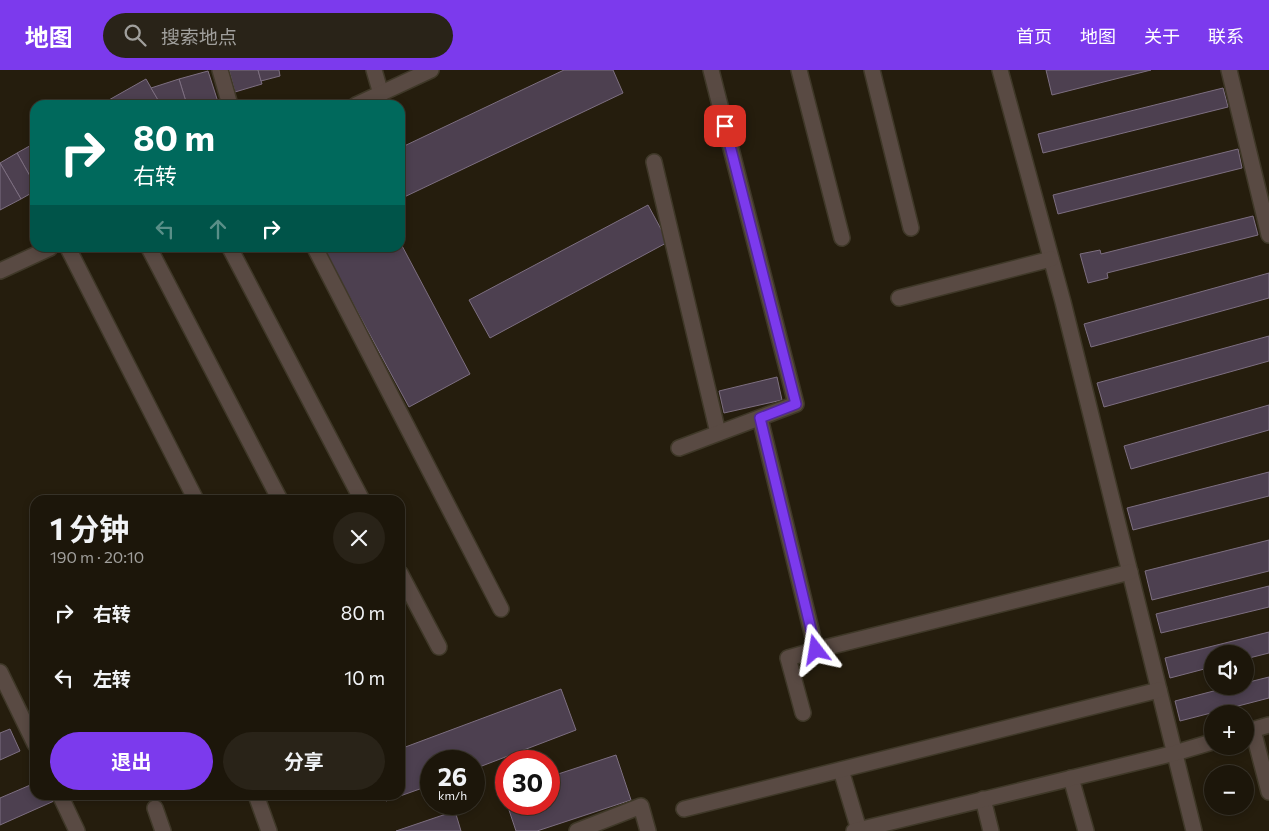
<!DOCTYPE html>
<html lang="zh">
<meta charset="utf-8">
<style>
:root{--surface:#1c160a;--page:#292318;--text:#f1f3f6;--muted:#a09f9c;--line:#3a352b;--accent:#7c3aed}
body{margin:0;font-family:Commissioner,"Noto Sans SC",sans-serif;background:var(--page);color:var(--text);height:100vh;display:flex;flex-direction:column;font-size:19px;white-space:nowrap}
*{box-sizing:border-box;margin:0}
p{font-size:16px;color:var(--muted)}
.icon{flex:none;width:28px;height:28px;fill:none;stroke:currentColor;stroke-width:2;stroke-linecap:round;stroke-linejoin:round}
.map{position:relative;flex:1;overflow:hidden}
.drawer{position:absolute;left:30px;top:425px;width:375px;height:305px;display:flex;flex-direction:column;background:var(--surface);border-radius:15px;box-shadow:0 2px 8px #0003,0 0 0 1px var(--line)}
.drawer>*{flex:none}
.hud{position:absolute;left:30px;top:30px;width:375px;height:152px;border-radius:15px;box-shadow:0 2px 8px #0003,0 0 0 1px var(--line);background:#00695c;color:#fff;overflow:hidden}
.controls{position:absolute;left:1204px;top:575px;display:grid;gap:10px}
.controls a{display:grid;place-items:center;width:50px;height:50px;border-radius:50%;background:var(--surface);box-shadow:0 2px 8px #0003,0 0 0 1px var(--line);font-size:25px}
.speed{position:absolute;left:420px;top:680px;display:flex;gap:10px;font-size:25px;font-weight:700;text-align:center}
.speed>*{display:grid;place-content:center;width:65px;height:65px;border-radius:50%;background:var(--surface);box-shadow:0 2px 8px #0003,0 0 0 1px var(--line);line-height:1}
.speed small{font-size:12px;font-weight:400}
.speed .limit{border:8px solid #d22;background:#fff;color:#111}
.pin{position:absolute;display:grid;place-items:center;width:42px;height:42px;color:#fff;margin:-21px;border-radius:10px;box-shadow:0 2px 8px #0006}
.me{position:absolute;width:55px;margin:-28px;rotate:346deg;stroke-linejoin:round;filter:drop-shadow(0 0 4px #0008)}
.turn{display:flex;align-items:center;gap:18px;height:105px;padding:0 20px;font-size:22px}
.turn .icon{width:65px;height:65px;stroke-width:2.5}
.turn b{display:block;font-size:35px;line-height:42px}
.lanes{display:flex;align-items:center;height:48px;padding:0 20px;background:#0003;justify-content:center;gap:25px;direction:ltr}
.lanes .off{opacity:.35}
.round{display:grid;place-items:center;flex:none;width:52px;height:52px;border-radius:26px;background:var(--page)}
.summary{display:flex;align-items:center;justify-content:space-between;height:85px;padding:0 20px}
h1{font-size:30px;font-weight:700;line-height:38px}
.action{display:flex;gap:10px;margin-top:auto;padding:10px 20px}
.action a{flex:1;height:58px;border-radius:30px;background:var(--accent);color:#fff;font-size:20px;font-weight:700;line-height:58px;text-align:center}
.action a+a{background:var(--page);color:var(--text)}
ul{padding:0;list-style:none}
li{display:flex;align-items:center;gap:15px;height:65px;padding:0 20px}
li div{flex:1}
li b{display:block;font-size:19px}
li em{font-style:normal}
header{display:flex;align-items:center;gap:30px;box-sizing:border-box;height:70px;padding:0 25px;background:var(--accent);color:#fff}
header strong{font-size:24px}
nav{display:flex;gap:28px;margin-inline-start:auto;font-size:18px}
.search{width:350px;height:45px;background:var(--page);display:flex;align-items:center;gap:12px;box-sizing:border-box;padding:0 18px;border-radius:28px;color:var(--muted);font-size:19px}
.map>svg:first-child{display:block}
.building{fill:#4d4050;stroke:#7d6f81}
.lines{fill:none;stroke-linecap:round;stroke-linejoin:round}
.minor-casing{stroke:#3f3828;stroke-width:18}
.minor{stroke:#594a43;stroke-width:15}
.route-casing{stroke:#51269a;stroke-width:12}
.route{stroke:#7c3aed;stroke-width:9}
</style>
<header>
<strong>地图</strong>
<div class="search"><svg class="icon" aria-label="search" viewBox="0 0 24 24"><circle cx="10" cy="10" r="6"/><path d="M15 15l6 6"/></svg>搜索地点</div>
<nav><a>首页</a><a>地图</a><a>关于</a><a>联系</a></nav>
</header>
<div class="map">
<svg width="1269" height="761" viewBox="0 0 1269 761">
<rect width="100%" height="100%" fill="#251d0d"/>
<g class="building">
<polygon points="229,0 258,0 262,14 235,22"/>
<polygon points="258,0 279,0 280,6 261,11"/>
<polygon points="564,0 613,0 623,23 400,129 400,78"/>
<polygon points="1046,0 1151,0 1052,25"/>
<polygon points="208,1 218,32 207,35 187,35 179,9"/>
<polygon points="146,9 161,35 100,35"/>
<polygon points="179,9 187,35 161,35 151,18"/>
<polygon points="1223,18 1228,37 1043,83 1038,64"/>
<polygon points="35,73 35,115 17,83"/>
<polygon points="1238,79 1242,98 1058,144 1053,125"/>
<polygon points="17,83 35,115 35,121 21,129 0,93"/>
<polygon points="0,93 21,129 0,140"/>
<polygon points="648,135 668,172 490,268 469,230"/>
<polygon points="1253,146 1258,165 1107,203 1108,208 1088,213 1080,184 1100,180 1101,184"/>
<polygon points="400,172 470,304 409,337 323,178 400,178"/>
<polygon points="1269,203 1269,228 1091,277 1084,254"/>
<polygon points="1269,266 1269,291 1104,337 1097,313"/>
<polygon points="777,307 782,330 724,343 719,321"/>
<polygon points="1269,335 1269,360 1131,399 1124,376"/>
<polygon points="1269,402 1269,426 1133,460 1127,438"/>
<polygon points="1269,470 1269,501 1152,530 1145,501"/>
<polygon points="1269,516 1269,537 1161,563 1156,544"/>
<polygon points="1269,562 1269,583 1245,589 1245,584 1212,584 1212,597 1170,608 1165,588"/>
<polygon points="1269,607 1269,628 1180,651 1175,631 1233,616 1245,616 1245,613"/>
<polygon points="561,619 576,660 474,699 474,691 431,691 431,715 386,731 384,725 400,725 400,679"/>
<polygon points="10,659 20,681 0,690 0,663"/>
<polygon points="616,685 631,730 537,761 516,761 507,734 549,734 549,707"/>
<polygon points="35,713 35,725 51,725 54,731 0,755 0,728"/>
<polygon points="455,741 461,761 396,761"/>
</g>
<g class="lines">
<defs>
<g id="minor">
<polyline points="220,0 230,35"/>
<polyline points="374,0 381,24"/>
<polyline points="799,0 842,168"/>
<polyline points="872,0 911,158"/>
<polyline points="1000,0 1063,232 1194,761"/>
<polyline points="1229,0 1269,165"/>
<polyline points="356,35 431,0"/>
<polyline points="654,92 718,363"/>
<polyline points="68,178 196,430"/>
<polyline points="149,178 280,430"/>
<polyline points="230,178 362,430"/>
<polyline points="315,178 501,539"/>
<polyline points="0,201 50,178"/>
<polyline points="899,228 1051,189"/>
<polyline points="760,348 816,580 788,588 803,643"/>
<polyline points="679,378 796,334 711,0"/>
<polyline points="400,503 439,577"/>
<polyline points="816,580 1130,502"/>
<polyline points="0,602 35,674"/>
<polyline points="1253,660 1269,722"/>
<polyline points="1245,662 1269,655"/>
<polyline points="841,700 859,760"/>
<polyline points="1071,708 1086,761"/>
<polyline points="60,725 77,761"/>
<polyline points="256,725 269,761"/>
<polyline points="983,729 991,761"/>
<polyline points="155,738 163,761"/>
<polyline points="684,739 1159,620"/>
<polyline points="577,761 641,736 648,761"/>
<polyline points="854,761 1175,683 1212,672"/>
</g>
</defs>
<use href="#minor" class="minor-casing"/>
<use href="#minor" class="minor"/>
</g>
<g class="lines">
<defs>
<polyline id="route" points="725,56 796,334 760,348 816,580"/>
</defs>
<use href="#route" class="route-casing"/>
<use href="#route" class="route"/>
</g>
</svg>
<div class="controls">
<a><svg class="icon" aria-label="sound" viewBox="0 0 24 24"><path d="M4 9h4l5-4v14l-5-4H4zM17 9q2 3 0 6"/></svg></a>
<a>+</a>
<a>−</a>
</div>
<div class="speed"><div>26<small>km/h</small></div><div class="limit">30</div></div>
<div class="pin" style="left:725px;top:56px;background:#d93025"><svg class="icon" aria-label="arrive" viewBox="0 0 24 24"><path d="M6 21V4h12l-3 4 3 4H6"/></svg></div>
<svg class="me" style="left:816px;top:580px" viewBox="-20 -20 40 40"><path d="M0-17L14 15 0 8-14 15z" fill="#7c3aed" stroke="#fff" stroke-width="4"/></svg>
<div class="hud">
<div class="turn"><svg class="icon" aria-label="right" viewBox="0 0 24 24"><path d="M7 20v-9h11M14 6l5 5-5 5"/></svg><div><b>80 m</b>右转</div></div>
<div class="lanes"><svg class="icon off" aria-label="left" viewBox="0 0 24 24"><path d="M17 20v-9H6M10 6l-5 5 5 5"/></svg><svg class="icon off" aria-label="ahead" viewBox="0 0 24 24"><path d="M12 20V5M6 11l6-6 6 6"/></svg><svg class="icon" aria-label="right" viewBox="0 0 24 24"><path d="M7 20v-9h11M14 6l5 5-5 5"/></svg></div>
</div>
<section class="drawer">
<div class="summary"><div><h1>1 分钟</h1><p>190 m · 20:10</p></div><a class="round"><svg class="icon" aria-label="close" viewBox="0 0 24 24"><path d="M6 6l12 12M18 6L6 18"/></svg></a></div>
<ul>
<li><svg class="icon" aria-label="right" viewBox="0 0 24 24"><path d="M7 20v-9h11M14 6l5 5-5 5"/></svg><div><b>右转</b></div><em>80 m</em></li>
<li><svg class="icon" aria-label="left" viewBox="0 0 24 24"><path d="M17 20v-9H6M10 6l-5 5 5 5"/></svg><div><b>左转</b></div><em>10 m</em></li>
</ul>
<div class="action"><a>退出</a><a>分享</a></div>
</section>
</div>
